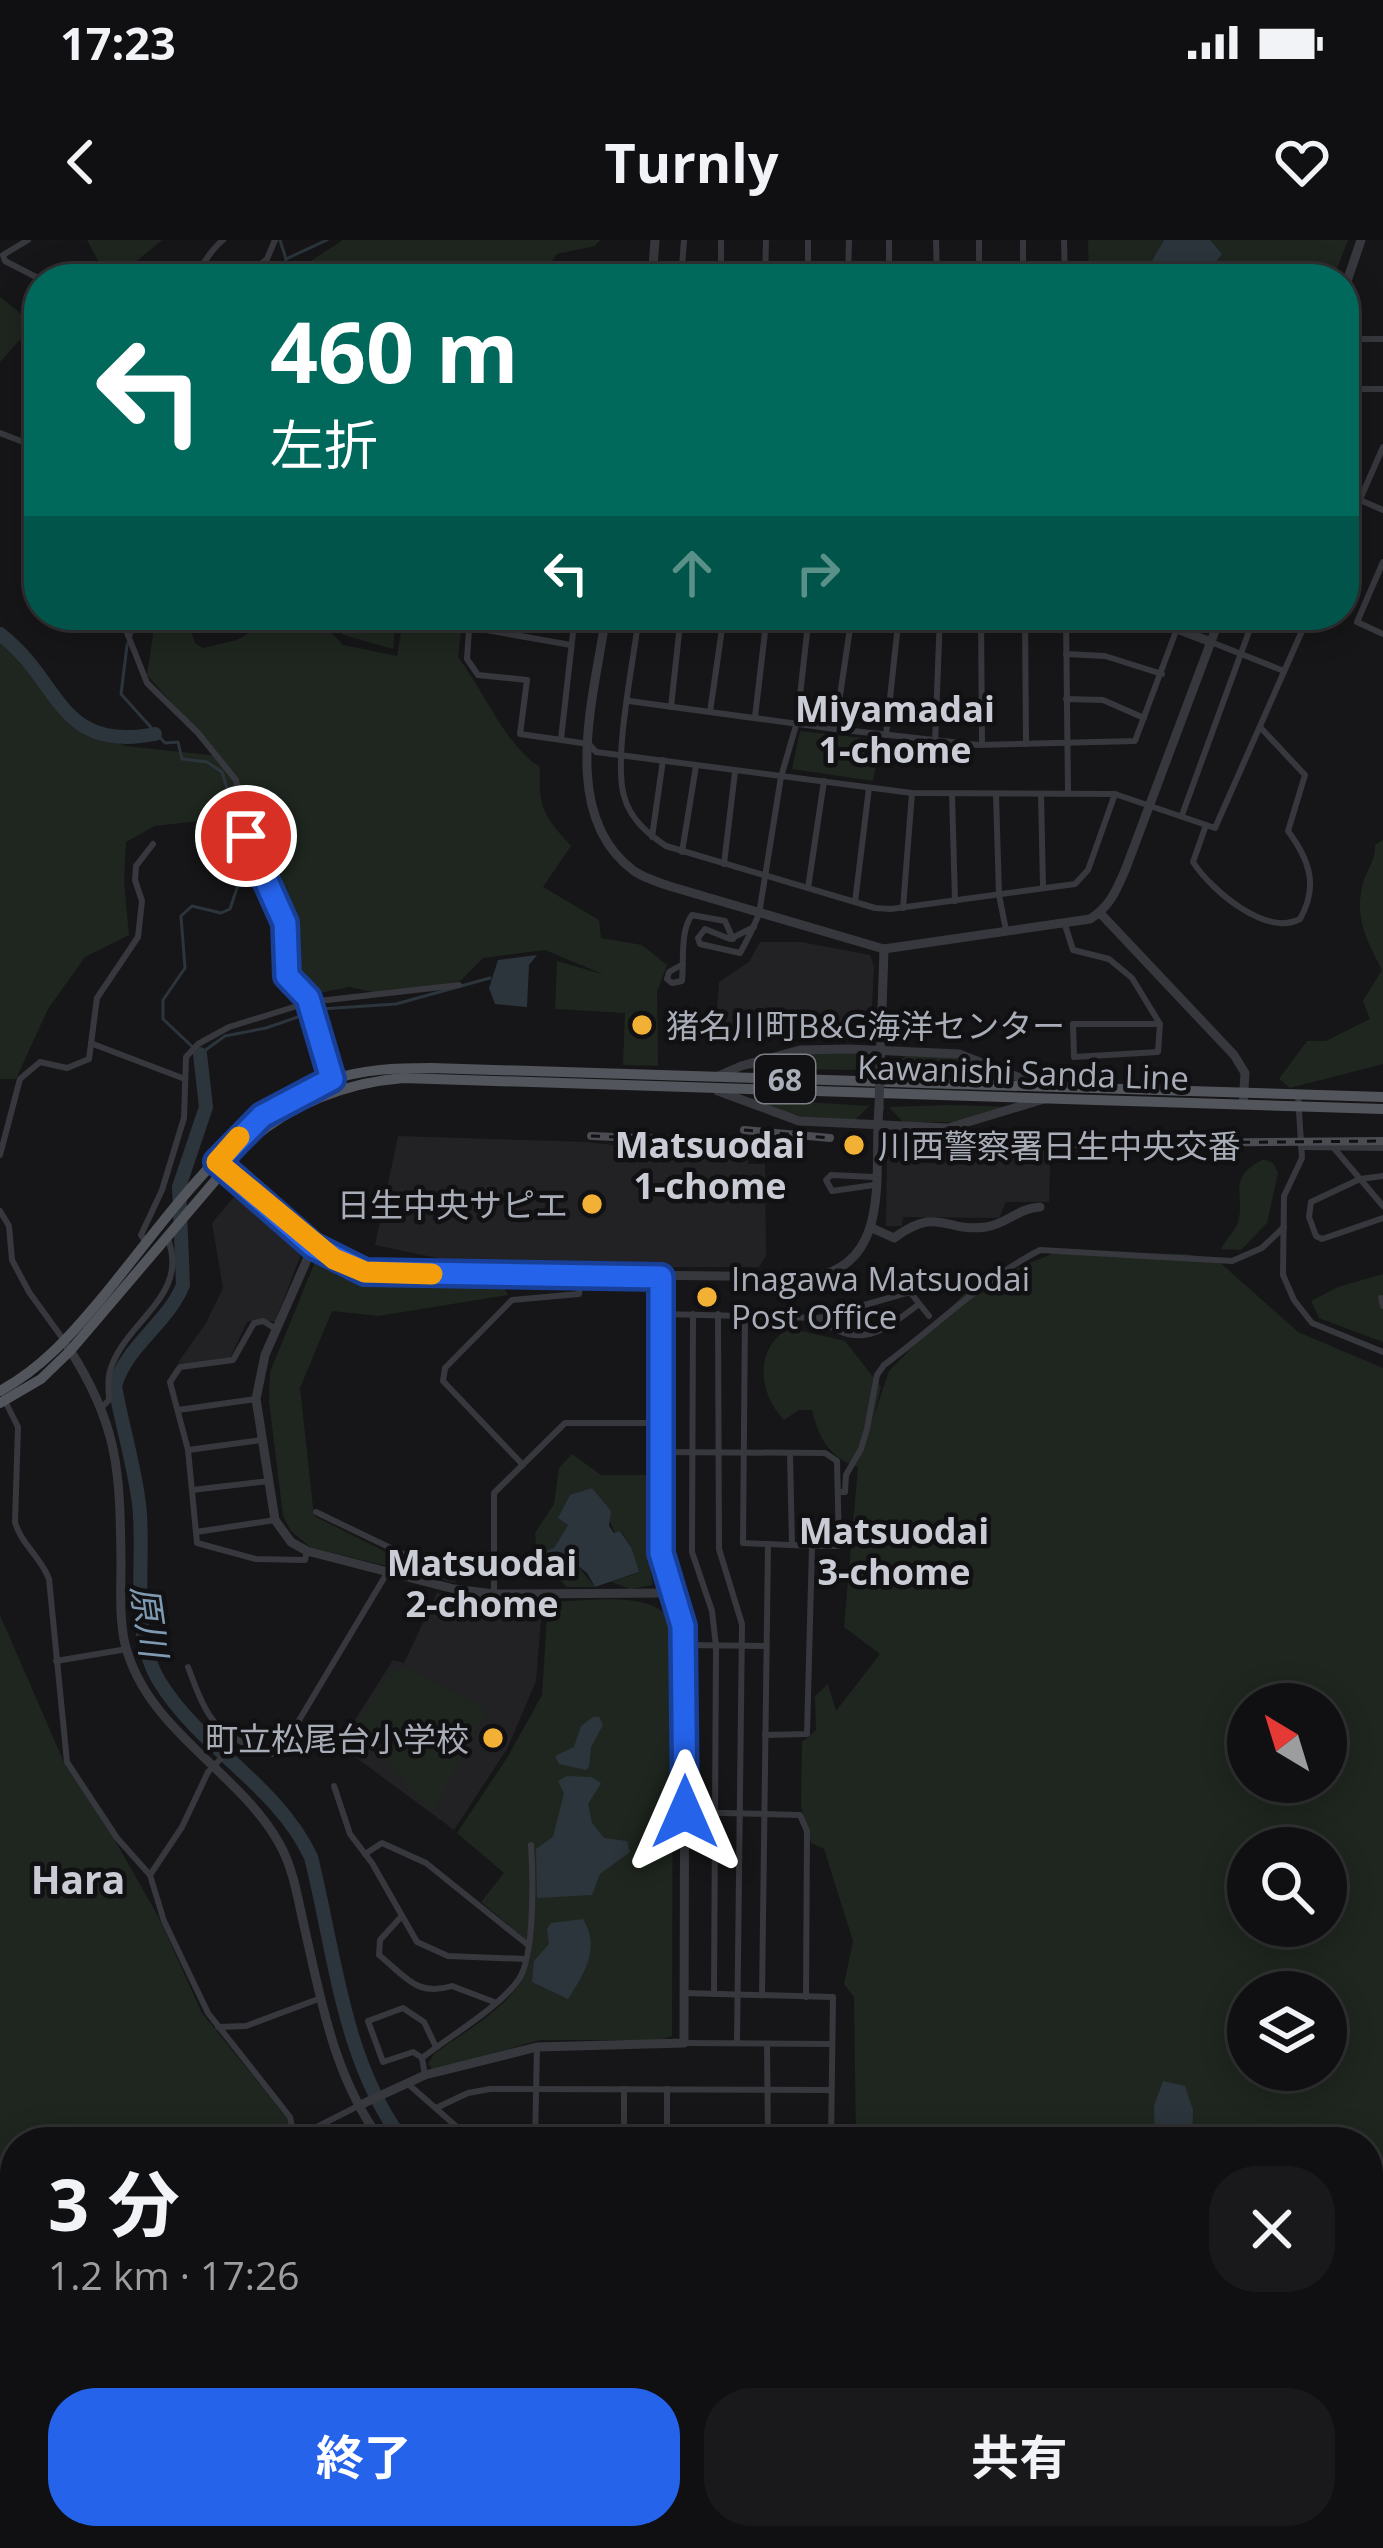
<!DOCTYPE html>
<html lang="ja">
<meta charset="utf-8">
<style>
:root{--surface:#101012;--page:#19191b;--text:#f1f3f6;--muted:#9c9d9f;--line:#303032;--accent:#2563eb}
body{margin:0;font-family:"Open Sans","Noto Sans JP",sans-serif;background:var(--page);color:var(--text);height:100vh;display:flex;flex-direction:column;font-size:45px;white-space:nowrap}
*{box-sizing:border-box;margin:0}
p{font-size:39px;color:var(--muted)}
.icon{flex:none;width:66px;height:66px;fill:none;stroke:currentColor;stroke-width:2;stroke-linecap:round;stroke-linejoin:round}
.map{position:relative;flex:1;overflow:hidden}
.panel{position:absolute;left:0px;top:1887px;width:1383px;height:423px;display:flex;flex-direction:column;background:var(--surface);border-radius:48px 48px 0 0;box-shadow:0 6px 30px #0003,0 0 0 3px var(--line)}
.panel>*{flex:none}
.hud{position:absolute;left:24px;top:24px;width:1335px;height:366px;border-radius:48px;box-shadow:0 6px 30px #0003,0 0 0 3px var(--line);background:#00695c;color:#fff;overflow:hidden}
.needle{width:78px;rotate:322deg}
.tools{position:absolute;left:1227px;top:1443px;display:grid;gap:24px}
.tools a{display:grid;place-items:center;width:120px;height:120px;border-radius:50%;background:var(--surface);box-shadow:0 6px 30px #0003,0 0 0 3px var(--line);font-size:60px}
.pin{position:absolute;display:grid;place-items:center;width:102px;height:102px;color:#fff;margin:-51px;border:6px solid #fff;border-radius:50%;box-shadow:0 3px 12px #0007}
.me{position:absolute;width:132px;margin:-66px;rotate:0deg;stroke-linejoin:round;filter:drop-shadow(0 0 9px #0008)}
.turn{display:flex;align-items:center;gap:42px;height:252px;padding:0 48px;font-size:54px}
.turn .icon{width:156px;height:156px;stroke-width:2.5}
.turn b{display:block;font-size:84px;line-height:102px}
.lanes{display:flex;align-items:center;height:114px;padding:0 48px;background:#0003;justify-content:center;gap:60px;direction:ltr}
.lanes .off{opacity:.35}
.round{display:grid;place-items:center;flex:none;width:126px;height:126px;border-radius:48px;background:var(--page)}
.summary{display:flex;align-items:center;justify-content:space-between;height:204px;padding:0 48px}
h1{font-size:72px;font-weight:700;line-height:90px}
.button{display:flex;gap:24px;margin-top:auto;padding:24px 48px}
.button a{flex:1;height:138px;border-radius:48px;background:var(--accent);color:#fff;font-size:48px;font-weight:700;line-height:138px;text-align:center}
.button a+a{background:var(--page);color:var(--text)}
.status{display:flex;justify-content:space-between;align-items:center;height:84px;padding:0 60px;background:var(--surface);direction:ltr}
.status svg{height:33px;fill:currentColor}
header{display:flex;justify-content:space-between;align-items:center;height:156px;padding:0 48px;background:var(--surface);font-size:54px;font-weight:700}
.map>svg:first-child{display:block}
.built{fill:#222225}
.green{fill:#1e261f;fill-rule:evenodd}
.water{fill:#2c353c}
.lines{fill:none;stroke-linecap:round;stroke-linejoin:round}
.stream{stroke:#2c353c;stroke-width:3}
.river{stroke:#2c353c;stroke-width:14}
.minor{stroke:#37383d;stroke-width:6}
.tertiary{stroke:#37383d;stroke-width:9}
.primary{stroke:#53555c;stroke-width:10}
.rail-casing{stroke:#4a4c52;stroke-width:8}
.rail{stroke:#111113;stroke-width:3;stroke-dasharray:9;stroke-linecap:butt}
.minor-bridge{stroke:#37383d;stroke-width:6}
.tertiary-bridge{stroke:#37383d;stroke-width:9}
.route-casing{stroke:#184099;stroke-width:30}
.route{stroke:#2563eb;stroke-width:21}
.slow{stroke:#f59e0b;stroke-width:21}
.poi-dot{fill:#f2b134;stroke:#111113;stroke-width:4.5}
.labels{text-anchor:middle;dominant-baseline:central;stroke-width:9;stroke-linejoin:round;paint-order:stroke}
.shield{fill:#111113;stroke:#7b7e86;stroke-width:3}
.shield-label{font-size:30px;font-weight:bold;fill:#a8adb8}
.poi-label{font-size:33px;fill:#a8adb8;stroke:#111113;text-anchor:start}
.street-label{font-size:33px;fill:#a8adb8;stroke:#111113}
.neighbourhood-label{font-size:36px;font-weight:bold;fill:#c9ccd4;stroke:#111113}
.water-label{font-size:36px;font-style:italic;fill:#7f9bb3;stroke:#111113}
.quarter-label{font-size:39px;font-weight:bold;fill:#c9ccd4;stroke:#111113}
</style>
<div class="status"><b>17:23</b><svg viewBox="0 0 49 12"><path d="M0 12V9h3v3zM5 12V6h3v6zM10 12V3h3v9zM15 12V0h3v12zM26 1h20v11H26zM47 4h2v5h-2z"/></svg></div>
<header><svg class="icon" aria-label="back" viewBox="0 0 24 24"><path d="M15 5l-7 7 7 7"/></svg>Turnly<svg class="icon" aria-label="heart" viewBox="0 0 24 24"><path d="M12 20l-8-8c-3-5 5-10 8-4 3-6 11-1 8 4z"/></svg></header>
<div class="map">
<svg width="1383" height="2308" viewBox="0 0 1383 2308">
<rect width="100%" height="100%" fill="#161618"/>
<g class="built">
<polygon points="760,702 801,702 870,715 874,726 871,790 855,801 715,796 719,742 749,722"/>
<polygon points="903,893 1051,898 1049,962 1006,962 999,978 903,977 902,986 886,986 887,906"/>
<polygon points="398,896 587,902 655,910 747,913 748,924 765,924 766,1016 759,1027 568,1027 451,1021 375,1005"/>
<polygon points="234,957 300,1010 300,1017 275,1082 258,1079 247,1082 230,1118 177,1124 206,1083 223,1048 212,983"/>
<polygon points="437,1353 542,1367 536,1441 507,1509 454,1590 339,1505 393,1420 404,1423"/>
</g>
<g class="green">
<polygon points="87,0 162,0 133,24 102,28"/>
<polygon points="343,0 600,0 595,6 557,14 540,39 283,39"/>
<polygon points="1088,0 1348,0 1333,39 1089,39"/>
<polygon points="0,57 34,84 0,122"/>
<path d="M156,375H191L187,380L195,403L203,408L237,400L282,375H315L343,405L397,416L404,375H463L458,417C484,451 505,505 540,527C538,568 544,576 571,606L543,647L599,680L601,698L642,705L667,725L657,752L658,826L623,825L625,773L555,769L557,721L605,735L545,710L483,718L460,741L383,754L349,747L314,754C285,722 298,719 285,683C272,646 253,611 234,577L155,586L126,602L124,642L129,695L85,717L48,769L16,839H0V391L22,413L48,454L66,470L125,506L219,516L147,435Z"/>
<polygon points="318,375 396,375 393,409 344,395"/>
<polygon points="800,491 880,500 873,541 792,529"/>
<path d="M1383,600V824L1290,848L1279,839L1307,801H1326L1370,779L1363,761L1382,730C1366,699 1354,678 1363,643C1367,629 1376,620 1375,605Z"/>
<polygon points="816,813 856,814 868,830 747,829"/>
<polygon points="906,815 951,817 1014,837 989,836 984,832 967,831 962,836 890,831"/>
<polygon points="744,858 869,866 855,880 802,877"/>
<polygon points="951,865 1014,867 959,882 903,882 889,867"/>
<path d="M1264,919L1273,923L1278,933L1267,983L1241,1010L1221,1009C1225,1000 1235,991 1238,982C1246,955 1225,938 1264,919Z"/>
<path d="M1057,1012L1186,1014L1216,1019L1298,1092L1383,1128V2308H841L817,2298V2295H1368V1902H856L854,1757L844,1744L853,1701L824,1609L811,1603L801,1567L802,1502L816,1490L815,1456L828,1444L836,1471L880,1414L844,1387L858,1227C830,1218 819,1199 812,1170H799L784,1180C758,1153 754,1109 789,1088L845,1101L881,1147L873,1179L889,1131L971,1047ZM1248,1464H1326V1542H1248ZM1248,1608H1326V1686H1248ZM1248,1752H1326V1830H1248Z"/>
<path d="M315,1022C375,1057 435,1046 502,1045L508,1055L378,1076L332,1071L300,1148L314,1276L392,1315L456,1339L455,1343L310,1307L291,1291L283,1276L269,1161L270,1132Z"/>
<polygon points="1383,1034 1383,1102 1319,1078 1311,1061 1338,1047"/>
<polygon points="572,1214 601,1235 648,1235 648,1317 653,1345 631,1349 611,1342 638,1333 632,1309 621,1291 615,1293 609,1279 566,1263 559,1278 568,1285 554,1308 563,1328 571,1321 575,1323 595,1347 567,1347 548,1328 538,1332 535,1293 554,1264 559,1228"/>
<path d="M548,1362C579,1362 629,1353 657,1368C667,1373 670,1383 673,1392L672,1796L660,1800H540L433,1830L428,1824L434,1814C470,1787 534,1756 531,1704L481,1662L504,1633L457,1593L507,1518L542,1455Z"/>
<polygon points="0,1375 66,1527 95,1565 159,1678 202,1773 289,1880 291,1902 15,1902 15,2295 309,2295 307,2308 0,2308"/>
<polygon points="406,1427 487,1471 432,1572 355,1486 390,1431"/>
</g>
<g class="water">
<polygon points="1164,0 1210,0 1222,14 1202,39 1156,35 1151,23"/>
<polygon points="537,715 529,725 527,767 495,764 489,748 498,720"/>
<polygon points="592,1248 611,1271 609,1286 614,1293 620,1291 632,1309 639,1332 595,1347 587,1333 572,1321 559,1330 547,1311 554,1308 568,1285 558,1278 570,1255"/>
<polygon points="593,1477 599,1477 603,1485 591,1507 589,1527 586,1530 559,1524 555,1516 574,1507 581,1486"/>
<polygon points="567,1536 591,1537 601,1543 588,1564 592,1583 604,1598 627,1601 630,1612 600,1634 592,1655 537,1658 536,1609 553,1597 564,1553 558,1541"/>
<path d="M583,1679C601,1708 584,1734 568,1759L532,1742L534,1721L549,1704L547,1689L551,1683Z"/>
<polygon points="1163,1841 1185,1846 1193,1870 1192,1902 1155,1899 1154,1866"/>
</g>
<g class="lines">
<g class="stream">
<polyline points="280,0 286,19 282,39"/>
<polyline points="286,19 327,0"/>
<polyline points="139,375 127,406 121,454 165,503 178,502 182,519 207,522 222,532 232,564 229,585 241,636 230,669 221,673 192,666 181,676 185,728 163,760 163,779 200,814 225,796 266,788 321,769 396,764 490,738"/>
<polyline points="485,2295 503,2308"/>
</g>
<g class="river">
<path d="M0,394C61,440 57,513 155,494"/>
<path d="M200,814L206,867L179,947L183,1045C168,1083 126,1106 115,1146C122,1186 134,1224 139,1264C146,1321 128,1393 161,1444C203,1510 277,1545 311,1617C335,1713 343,1822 404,1902"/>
<polyline points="571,2295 576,2308"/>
</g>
<g class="minor">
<polyline points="28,0 3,15 5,21 40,39"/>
<polyline points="889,0 889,39"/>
<polyline points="936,0 937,39"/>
<polyline points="979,0 979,39"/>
<polyline points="1064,0 1065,39"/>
<path d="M191,39C204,26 208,12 223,0"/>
<polyline points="244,39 267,19 275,0"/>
<polyline points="681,39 684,0"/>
<polyline points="721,39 721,0"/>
<polyline points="765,39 766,0"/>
<polyline points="808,39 808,0"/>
<polyline points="848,39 849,0"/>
<polyline points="1023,39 1023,0"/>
<polyline points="1344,99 1383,99"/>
<polyline points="1344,163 1349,149 1383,149"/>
<polyline points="0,193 39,208"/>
<polyline points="1344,253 1383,270"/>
<polyline points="1344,296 1383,207"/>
<polyline points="1383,322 1357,382 1383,394"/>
<polyline points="120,375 147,443 198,493 236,540 246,596 285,683 288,736 308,758 333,841"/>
<polyline points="470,375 467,419 478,435 527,440 520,494 589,504 596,512 912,553 1115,554 1215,588 1309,375"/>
<path d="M639,375C634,420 613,517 624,556C630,579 648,594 666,606L875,668L891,669L1075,644L1088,630L1115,554"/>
<polyline points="981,375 982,504"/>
<polyline points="1025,375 1026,504"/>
<polyline points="1066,375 1068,552"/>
<polyline points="469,387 571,405"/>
<polyline points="1211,402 1284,431"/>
<polyline points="1066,414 1105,416 1162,434"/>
<polyline points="1066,459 1103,460 1144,478"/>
<polyline points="629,461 835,489 852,375"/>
<polyline points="671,467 681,375"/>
<polyline points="710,472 724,375"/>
<polyline points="755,477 767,375"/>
<polyline points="835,489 979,505 1135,501 1182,375"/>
<polyline points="886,495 899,375"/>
<polyline points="561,499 575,375"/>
<polyline points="935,503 940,375"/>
<polyline points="952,554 955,661"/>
<polyline points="996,554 999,655 1006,690"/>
<polyline points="1041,554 1043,647"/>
<polyline points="1182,575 1255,375"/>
<path d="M1206,585L1193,622C1211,650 1266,697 1300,679C1319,646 1309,619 1288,591L1305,535L1260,487"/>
<polyline points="652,597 663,520"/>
<polyline points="682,612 696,526"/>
<polyline points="724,624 735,532"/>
<polyline points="808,648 824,541"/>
<polyline points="855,662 869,548"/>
<polyline points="903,668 912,553"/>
<polyline points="1065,685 1073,710 1109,719 1132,738 1160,784 1158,812 1074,817 1073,784 1160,784"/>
<path d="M754,687L730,699L705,689L698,698L700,704L740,713C747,701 753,688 759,674L781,537L797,482L809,375"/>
<path d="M683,724L669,732L667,739L672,743L682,741C684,721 680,690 692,675L725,681L733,699"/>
<polyline points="93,804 185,839"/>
<polyline points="1298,855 1302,918 1284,956 1283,1035 1294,1060 1312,1083 1383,1112"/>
<polyline points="1301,907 1383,908"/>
<polyline points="1333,907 1383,966"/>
<polyline points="0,915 20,839 40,822 67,828 89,819 97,758 138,697 142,661 135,640 136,626 153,604"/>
<polyline points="1383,936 1360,939 1311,962 1309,977 1316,996 1322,999 1383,978"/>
<polyline points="874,945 832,951 826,940 831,935 874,937"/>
<polyline points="0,971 9,986 12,1020 29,1052 63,1099"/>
<polyline points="146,1002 141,995 162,950 184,878 186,817 198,804 229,787 310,762 459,745"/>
<polyline points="1381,1058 1383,1066"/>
<polyline points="661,1074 819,1078 910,1052 929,1076"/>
<polyline points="693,1074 692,1312 712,1371 716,1406 714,1754"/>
<polyline points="718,1074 719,1309 742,1384 737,1803"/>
<polyline points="745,1075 743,1303 812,1306"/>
<path d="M819,1078C858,1112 885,1090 919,1064"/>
<polyline points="276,1089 263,1081 254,1083 233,1120 180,1127 170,1142 188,1210 197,1303 256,1319 305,1320 307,1311"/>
<path d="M5,1161L18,1187L15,1282C21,1304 41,1317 49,1339L67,1522L117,1598L150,1635L164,1681L208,1773L290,1877L295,1902"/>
<path d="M102,1167L109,1160C109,1150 107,1141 110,1131C124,1081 192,1056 167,997"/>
<polyline points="178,1170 256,1159"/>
<polyline points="188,1210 261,1200"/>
<polyline points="661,1212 825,1213 837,1221 839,1306 812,1306 807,1494 765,1495"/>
<polyline points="790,1213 792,1305"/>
<polyline points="523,1225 443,1141 445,1128 512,1060 579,1054 582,1035"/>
<polyline points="192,1250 269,1241"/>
<path d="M838,1252H845L846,1235L861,1209L867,1189L877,1135L884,1125C938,1085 980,1041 1040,1010L1232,1021L1262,1008L1284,987"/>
<polyline points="316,1272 428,1326 457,1334 496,1333"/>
<polyline points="196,1292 275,1280"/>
<polyline points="494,1354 494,1253 565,1183 661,1183"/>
<polyline points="686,1405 766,1406"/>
<polyline points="56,1421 127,1409"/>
<path d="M188,1427C209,1484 215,1494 272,1514L298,1482L387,1333"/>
<polyline points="334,1546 350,1594 372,1623 417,1702 448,1716 526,1719"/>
<polyline points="685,1572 800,1575 807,1591 806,1757"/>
<polyline points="365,1614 382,1603 426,1623 528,1705"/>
<polyline points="150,1635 182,1587 208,1532"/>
<path d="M400,1678L380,1700L379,1715C405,1736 416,1757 452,1746L494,1762"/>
<polyline points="684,1753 833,1757 831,1902"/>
<polyline points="762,1755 768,1304"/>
<polyline points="218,1787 246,1786 321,1758"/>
<polyline points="685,1803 831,1804"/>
<polyline points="767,1804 768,1902"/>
<polyline points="421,1817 413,1812 383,1822 368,1781 403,1768 424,1782 436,1807"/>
<path d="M425,1835L422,1818C450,1796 500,1767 519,1739C535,1715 533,1635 531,1605"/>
<path d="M407,1843L474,1902C503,1882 587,1893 624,1893"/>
<polyline points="436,1868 468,1853 490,1849 831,1850"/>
<polyline points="667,1893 831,1895"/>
<polyline points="295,1898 356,1867"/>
<polyline points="535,1902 537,1807"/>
<polyline points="624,1902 624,1849"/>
<polyline points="667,1902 667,1849"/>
<polyline points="598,2295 602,2308"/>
<polyline points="618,2295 625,2308"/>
<polyline points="644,2295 644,2308"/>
<polyline points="685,2295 685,2308"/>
<polyline points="769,2295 769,2308"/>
<polyline points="366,2308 368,2295"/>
<polyline points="490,2308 501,2295"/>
<polyline points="725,2308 725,2295"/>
<polyline points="806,2308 807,2295"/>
</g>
<g class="tertiary">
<polyline points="652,39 655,0"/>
<polyline points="1344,50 1361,0"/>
<path d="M606,375C595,454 557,574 634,631C644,638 658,642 669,646L884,709L1090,679C1110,667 1117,649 1126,628L1221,375"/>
<polyline points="1141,375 1211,402"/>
<polyline points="1100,673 1234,815 1245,833 1243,865"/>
<polyline points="880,829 884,709"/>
<polyline points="716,837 741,826 800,810 849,809 959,814 1041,846"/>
<polyline points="718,851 799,881 948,888 1044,859"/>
<path d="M221,925C262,964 310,1015 365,1032L812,1037C894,1024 873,929 879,868"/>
<path d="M872,988L894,998C939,965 944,993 986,987C1007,984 1018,968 1040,967"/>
<polyline points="313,1006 265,1115 256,1159 275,1280 291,1302 307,1311 454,1349 494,1354 670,1353"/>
<path d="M68,1107C119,1185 120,1232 121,1323C121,1349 119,1378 125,1404C147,1491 238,1530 279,1603C294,1629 298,1661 305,1690C322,1765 335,1839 382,1902"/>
<polyline points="358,1866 425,1835 537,1807 684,1803 685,1405 684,1386 661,1313 661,1037"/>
<polyline points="552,2295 558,2308"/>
</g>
<g class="primary">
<path d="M0,1151C42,1128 71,1095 101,1059C162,986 238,869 331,840C364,829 397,828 431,828L1383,857"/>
<path d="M0,1163L41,1139L70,1111L248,902C293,863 344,843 403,838L1383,869"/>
</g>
<defs>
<g id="rail">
<polyline points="744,890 830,898"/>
<polyline points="591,896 665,899"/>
<polyline points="1061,904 1383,901"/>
</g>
</defs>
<use href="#rail" class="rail-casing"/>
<use href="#rail" class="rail"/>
<polyline class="minor-bridge" points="208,1532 233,1506"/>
<polyline class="tertiary-bridge" points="879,868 880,829"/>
</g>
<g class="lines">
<defs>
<polyline id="route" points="246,596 285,683 287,736 308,758 332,839 262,876 217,922 313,1006 365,1032 661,1037 661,1313 683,1386 685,1572"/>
</defs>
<use href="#route" class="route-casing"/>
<use href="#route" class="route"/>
<polyline class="slow" points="239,897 217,922 334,1019 365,1032 432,1034"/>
</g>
<g class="poi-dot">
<circle cx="642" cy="785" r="12"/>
<circle cx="854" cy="905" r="12"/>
<circle cx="592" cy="964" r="12"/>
<circle cx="707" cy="1057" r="12"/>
<circle cx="493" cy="1498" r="12"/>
</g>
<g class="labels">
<rect class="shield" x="755" y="815" width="60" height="48" rx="9"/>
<g class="shield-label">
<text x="785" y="839">68</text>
</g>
<g class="poi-label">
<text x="666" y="785">猪名川町B&amp;G海洋センター</text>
<text x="878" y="905">川西警察署日生中央交番</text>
<text x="568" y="964" text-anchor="end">日生中央サピエ</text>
<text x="731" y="1038">Inagawa Matsuodai<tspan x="731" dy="38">Post Office</tspan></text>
<text x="469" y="1498" text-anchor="end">町立松尾台小学校</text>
</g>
<g class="street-label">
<text transform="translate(1023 832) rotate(2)">Kawanishi Sanda Line</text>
</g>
<g class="neighbourhood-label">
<text x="895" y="468">Miyamadai<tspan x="895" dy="41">1-chome</tspan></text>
<text x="710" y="904">Matsuodai<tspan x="710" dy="41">1-chome</tspan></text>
<text x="894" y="1290">Matsuodai<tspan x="894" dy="41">3-chome</tspan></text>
<text x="482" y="1322">Matsuodai<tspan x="482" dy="41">2-chome</tspan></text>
</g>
<g class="water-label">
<text transform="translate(150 1381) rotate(82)">原川</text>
</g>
<g class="quarter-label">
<text x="78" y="1638">Hara</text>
</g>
</g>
</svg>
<div class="tools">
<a><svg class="needle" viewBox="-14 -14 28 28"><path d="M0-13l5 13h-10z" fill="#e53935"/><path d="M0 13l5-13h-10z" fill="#9c9d9f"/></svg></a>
<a><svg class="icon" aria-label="search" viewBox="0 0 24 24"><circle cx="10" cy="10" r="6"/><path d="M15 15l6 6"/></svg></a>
<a><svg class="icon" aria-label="layers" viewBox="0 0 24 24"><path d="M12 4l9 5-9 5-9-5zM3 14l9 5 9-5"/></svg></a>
</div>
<div class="pin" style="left:246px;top:596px;background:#d93025"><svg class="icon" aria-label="arrive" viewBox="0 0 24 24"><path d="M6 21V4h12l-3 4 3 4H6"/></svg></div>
<svg class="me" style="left:685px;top:1572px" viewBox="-20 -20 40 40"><path d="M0-17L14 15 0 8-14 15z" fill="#2563eb" stroke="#fff" stroke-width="4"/></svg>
<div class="hud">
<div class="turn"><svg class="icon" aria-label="left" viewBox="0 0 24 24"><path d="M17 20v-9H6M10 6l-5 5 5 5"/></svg><div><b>460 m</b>左折</div></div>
<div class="lanes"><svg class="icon" aria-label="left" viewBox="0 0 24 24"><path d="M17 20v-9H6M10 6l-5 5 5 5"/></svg><svg class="icon off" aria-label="ahead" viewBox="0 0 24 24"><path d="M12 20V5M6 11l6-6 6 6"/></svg><svg class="icon off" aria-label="right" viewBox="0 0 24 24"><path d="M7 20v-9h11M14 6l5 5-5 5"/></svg></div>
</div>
<section class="panel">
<div class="summary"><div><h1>3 分</h1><p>1.2 km · 17:26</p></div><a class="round"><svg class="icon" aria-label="close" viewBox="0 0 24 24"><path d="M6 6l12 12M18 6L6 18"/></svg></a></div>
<div class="button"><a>終了</a><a>共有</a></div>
</section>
</div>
